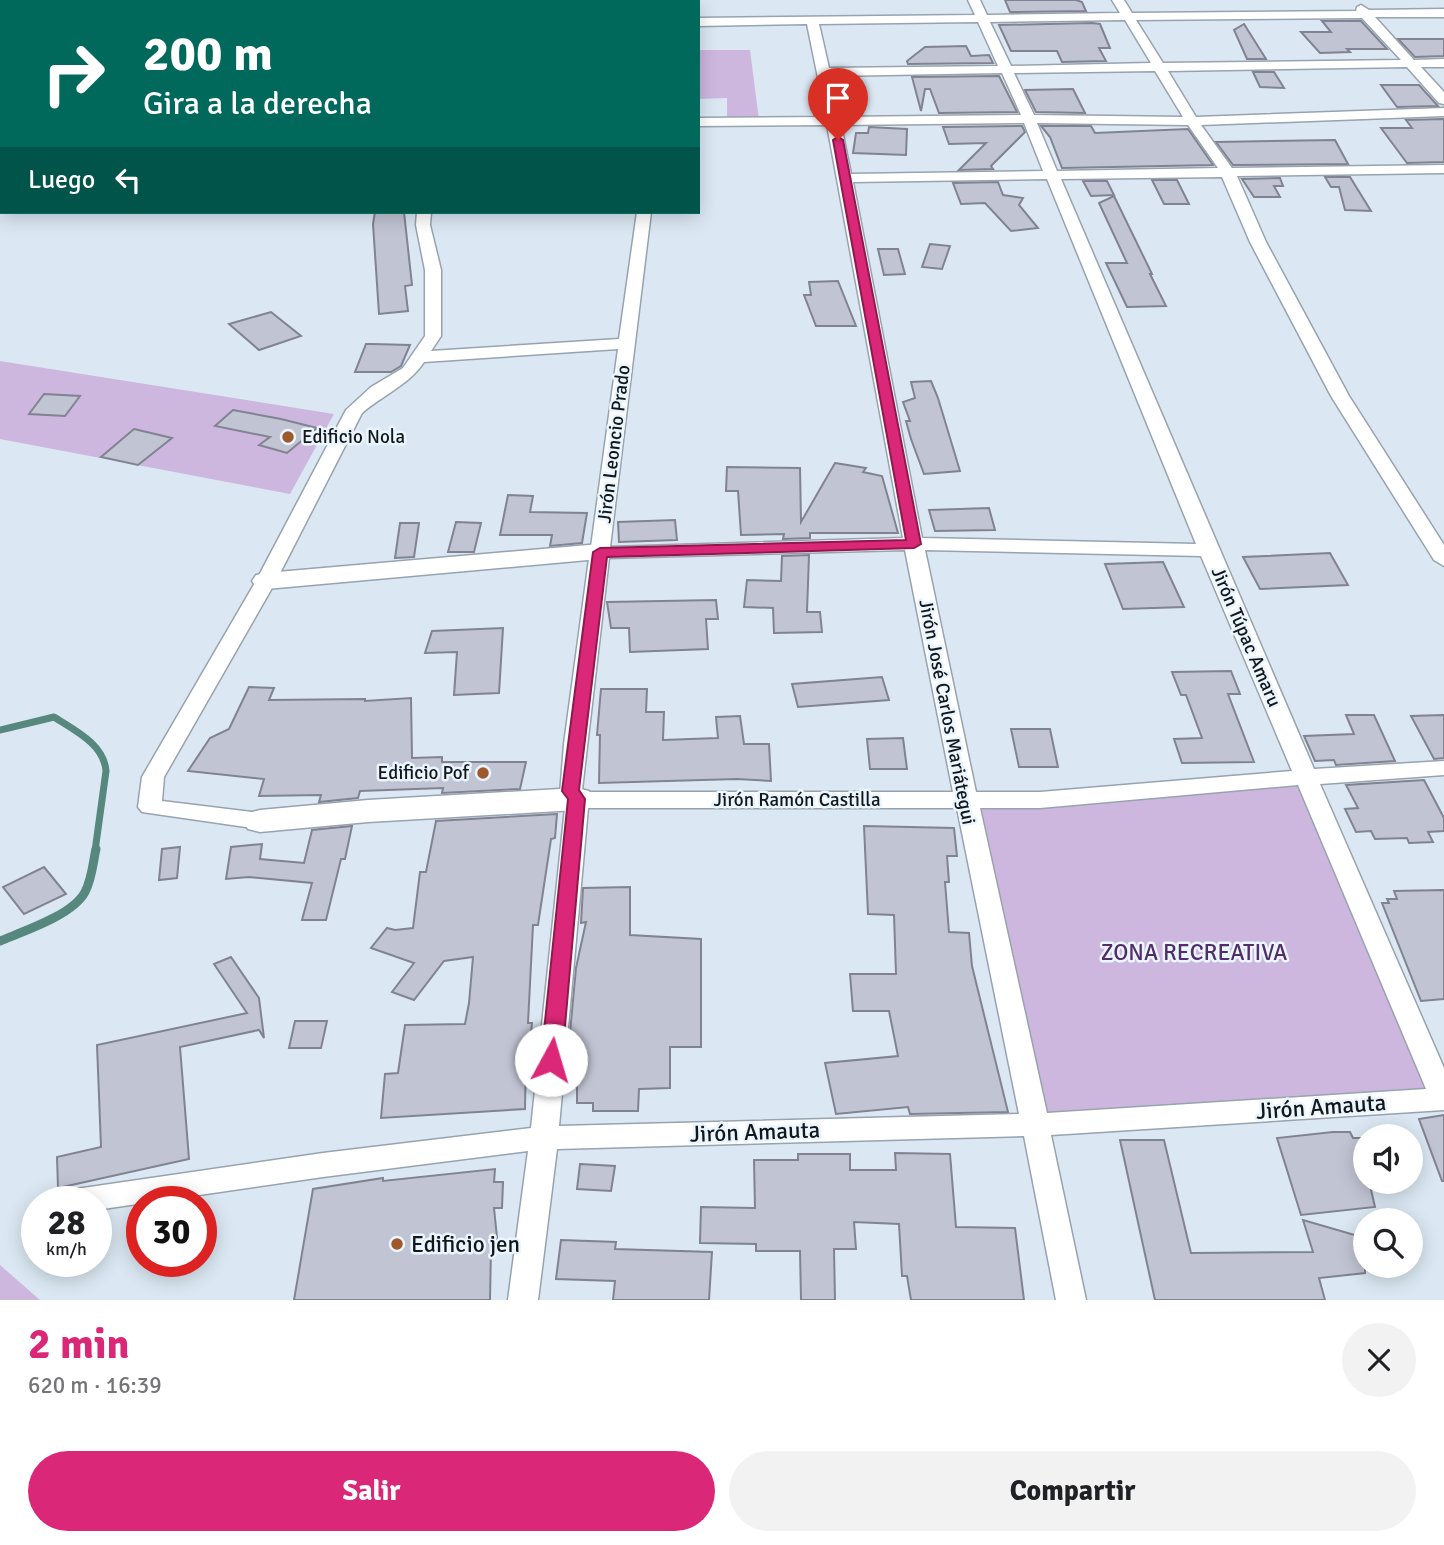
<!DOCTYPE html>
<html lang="es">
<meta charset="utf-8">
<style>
:root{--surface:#fff;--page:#f2f2f2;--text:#202124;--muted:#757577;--accent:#db2777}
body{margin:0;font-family:Signika,sans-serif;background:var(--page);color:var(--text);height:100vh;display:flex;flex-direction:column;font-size:26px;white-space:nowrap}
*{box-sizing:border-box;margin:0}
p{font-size:23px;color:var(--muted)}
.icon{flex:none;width:38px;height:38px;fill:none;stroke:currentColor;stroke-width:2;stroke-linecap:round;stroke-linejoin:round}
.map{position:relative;height:1300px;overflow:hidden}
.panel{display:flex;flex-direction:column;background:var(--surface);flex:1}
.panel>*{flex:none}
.top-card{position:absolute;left:0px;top:0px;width:700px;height:214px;box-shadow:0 4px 18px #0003;background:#00695c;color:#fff;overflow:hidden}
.buttons{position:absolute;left:1353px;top:1124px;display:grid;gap:14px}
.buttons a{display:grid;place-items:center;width:70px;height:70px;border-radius:50%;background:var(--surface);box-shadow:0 4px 18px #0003;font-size:35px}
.speed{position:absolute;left:21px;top:1186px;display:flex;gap:14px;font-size:35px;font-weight:700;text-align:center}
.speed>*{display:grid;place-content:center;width:91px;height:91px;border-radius:50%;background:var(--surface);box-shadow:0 4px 18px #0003;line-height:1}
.speed small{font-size:18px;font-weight:400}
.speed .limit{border:10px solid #d22;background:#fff;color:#111}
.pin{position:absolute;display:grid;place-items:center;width:60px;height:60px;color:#fff;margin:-72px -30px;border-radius:50% 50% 50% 0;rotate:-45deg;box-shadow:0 0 7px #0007}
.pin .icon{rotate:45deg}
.me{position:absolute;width:77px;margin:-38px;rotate:6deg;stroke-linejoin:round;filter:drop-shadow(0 0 5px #0008)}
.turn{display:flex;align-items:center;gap:24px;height:147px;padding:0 28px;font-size:32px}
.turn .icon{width:91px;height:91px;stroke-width:2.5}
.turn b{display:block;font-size:49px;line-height:60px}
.then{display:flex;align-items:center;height:66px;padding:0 28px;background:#0003;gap:14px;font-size:26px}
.round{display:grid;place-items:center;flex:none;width:74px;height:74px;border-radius:37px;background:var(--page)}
.head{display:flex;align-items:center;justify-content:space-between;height:119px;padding:0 28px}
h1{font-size:42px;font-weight:800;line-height:52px;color:var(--accent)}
.button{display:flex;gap:14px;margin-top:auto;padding:14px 28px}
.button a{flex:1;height:80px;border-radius:42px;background:var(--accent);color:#fff;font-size:28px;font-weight:800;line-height:80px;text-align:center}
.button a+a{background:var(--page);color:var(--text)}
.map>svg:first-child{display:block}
.green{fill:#ceb7df}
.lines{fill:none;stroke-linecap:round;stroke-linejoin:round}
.stream-far1{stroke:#57887d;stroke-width:7}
.stream{stroke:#57887d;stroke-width:9}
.building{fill:#c1c4d3;stroke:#818391;stroke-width:2}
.street-casing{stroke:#97a3ae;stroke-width:3}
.secondary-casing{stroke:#97a3ae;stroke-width:3}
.street{fill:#fff;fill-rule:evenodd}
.secondary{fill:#fff;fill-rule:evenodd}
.route{fill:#db2777;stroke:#8e194d;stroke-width:2}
.poi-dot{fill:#9e592c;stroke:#eaf5fe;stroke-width:2.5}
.labels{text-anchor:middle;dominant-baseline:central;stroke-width:5;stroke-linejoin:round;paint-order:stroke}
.poi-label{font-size:19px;fill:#12171a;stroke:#eaf5fe;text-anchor:start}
.street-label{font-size:19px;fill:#12171a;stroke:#eaf5fe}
.near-park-label{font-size:23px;fill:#522e69;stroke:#eaf5fe}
.near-street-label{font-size:23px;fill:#12171a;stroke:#eaf5fe}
.near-poi-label{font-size:23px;fill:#12171a;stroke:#eaf5fe;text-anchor:start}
</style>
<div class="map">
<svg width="1444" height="1300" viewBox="0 0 1444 1300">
<rect width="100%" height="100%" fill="#dbe8f3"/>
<g class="green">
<polygon points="698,50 750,50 759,120 727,120 727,98 698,99"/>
<polygon points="0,361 334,414 290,494 0,439"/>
<polygon points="1306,777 1444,1099 1036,1125 967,811"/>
<polygon points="0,1265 40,1300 0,1300"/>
</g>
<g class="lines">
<path class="stream-far1" d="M0,730L54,717C74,730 104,744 106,771L95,851"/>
<path class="stream" d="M0,941C24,931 73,915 85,892C92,879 93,862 96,849"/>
</g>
<g class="building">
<polygon points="1005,0 1076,0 1082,2 1086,11 1010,12"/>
<polygon points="1322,21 1361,21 1387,49 1347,49 1350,52 1320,53 1301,32 1331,32"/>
<polygon points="1092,23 1100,24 1110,48 1099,48 1106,61 1062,62 1057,51 1011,51 999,25"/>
<polygon points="1244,24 1266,59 1247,59 1234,30"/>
<polygon points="1398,39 1444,39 1444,56 1415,57"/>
<polygon points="966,46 971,56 989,55 993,63 908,64 907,61 925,47"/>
<polygon points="1253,72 1274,72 1284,88 1260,87"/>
<polygon points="999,76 1017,112 939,113 930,89 925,89 921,111 912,77"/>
<polygon points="1381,85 1419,85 1438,106 1397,107"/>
<polygon points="1073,89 1085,113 1036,112 1025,90"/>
<polygon points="1444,119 1444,162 1407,163 1381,128 1412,128 1406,120"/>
<polygon points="1022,126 1025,132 991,166 993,169 959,170 986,143 949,144 943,127"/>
<polygon points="1041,126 1091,126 1095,133 1188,129 1213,165 1062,168 1050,137"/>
<polygon points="869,127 907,129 906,155 853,153 856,133 868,133"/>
<polygon points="1335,140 1348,164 1233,165 1216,142"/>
<polygon points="1325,177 1350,177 1371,211 1345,210 1339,187 1331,187"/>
<polygon points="1280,178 1283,186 1274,186 1280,197 1254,197 1242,179"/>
<polygon points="1152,180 1177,180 1189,204 1164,204"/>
<polygon points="1083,181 1107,181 1114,195 1091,196"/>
<polygon points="998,182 1003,195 1023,198 1019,205 1038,228 1011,231 985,203 961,204 953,183"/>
<polygon points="1114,196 1152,274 1150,274 1166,306 1127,307 1106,263 1127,263 1099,203"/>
<polygon points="375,212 404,212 412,285 405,286 408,311 379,314 373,224"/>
<polygon points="930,244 950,246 942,269 922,267"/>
<polygon points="878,249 898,249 905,274 884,275"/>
<polygon points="838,281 856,326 816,326 804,295 811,295 809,282"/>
<polygon points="271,312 301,336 259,350 229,324"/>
<polygon points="366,344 372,344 410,345 401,366 391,372 355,372"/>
<polygon points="931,381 938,398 960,471 924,474 911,439 906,421 910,421 903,402 915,398 911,382"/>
<polygon points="44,394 80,396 65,416 29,414"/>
<polygon points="233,410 281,419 317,428 287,453 259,445 270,437 215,426"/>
<polygon points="134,429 172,438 138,465 101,457"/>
<polygon points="835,463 866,468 863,472 882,476 898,533 810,533 810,538 783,539 784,534 741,535 738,491 726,491 727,467 800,468 801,522"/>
<polygon points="508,495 533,496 530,512 587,513 582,543 550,546 552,535 500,535"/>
<polygon points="989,508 995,530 935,531 929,510"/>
<polygon points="675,520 677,540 619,542 618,522"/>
<polygon points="456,522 481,523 474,552 448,552"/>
<polygon points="400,523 419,523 414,557 395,558"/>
<polygon points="1330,553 1348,585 1260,589 1243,557"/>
<polygon points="809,555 807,612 820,612 822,632 774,633 773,608 744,607 747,580 781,581 782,556"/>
<polygon points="1163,562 1184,607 1123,609 1105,564"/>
<polygon points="716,600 718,619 706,619 708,649 630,652 629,628 611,628 607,602"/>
<polygon points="503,628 499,693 454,695 457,652 425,653 432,631"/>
<polygon points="1231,671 1240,694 1228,694 1254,762 1182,763 1174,739 1202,738 1186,695 1181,695 1172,672"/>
<polygon points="882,677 889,700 798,707 792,684"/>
<polygon points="249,687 274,688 269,700 365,699 365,701 411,698 412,758 442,757 442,762 526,762 520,789 442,793 443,788 360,791 358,798 319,802 321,795 259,796 264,779 188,771 210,738 229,729"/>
<polygon points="601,689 647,689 646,712 664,712 663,740 718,738 716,717 740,716 744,744 769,744 771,781 737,779 599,783 600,735 597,735"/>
<polygon points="1346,715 1374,715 1395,761 1336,765 1334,760 1315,761 1304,736 1354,734"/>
<polygon points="1444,715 1444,758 1434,759 1411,716"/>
<polygon points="1011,729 1050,729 1058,767 1019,767"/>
<polygon points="903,738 907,769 870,769 867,739"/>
<polygon points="1424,780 1444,818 1444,831 1428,832 1433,842 1409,843 1407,838 1375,839 1371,831 1356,832 1345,809 1358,808 1346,785"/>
<polygon points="557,814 555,838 551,839 538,925 533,925 528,1023 532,1023 529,1055 526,1055 525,1109 381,1118 385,1074 398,1073 405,1025 465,1024 469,1003 473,957 444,961 414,1000 392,992 414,963 371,948 387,928 395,930 413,928 420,872 426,872 436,821"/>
<polygon points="352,826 345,859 341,859 326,920 302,920 312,883 249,877 226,879 231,847 262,844 260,859 304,863 312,830"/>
<polygon points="864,826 954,828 957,856 947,856 949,882 945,882 949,932 969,933 972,966 1008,1112 910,1114 908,1107 836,1114 825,1063 898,1056 889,1011 853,1011 850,974 896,974 894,915 868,914"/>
<polygon points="180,847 177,878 159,880 162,849"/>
<polygon points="44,867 66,894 24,914 3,887"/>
<polygon points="630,887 630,935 701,939 701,1047 670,1047 670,1088 639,1089 638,1111 593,1111 593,1103 577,1103 577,1087 565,1087 576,968 586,922 581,923 583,888"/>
<polygon points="1444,890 1444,999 1421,1001 1382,903 1389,903 1387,899 1397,899 1394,891"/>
<polygon points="231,957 259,998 264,1038 259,1030 180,1047 189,1159 58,1188 57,1157 101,1147 97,1045 247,1013 214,964"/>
<polygon points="295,1021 327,1021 321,1048 289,1048"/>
<polygon points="1444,1115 1444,1181 1442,1181 1419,1119"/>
<polygon points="1333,1132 1350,1132 1353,1138 1365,1138 1365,1181 1369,1181 1375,1207 1301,1215 1277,1138"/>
<polygon points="1120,1140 1164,1140 1191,1253 1313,1252 1303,1220 1365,1238 1365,1273 1319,1278 1325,1300 1155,1300"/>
<polygon points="895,1153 950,1154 956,1227 1015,1228 1024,1300 911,1300 907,1276 902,1276 899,1224 854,1222 856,1249 834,1249 835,1300 801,1300 800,1251 756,1251 756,1244 700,1243 701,1207 755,1208 754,1160 798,1160 798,1154 850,1154 850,1170 896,1170"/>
<polygon points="580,1164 615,1166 611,1191 577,1189"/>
<polygon points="495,1169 494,1182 503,1182 502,1208 494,1208 498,1247 491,1248 490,1300 294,1300 313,1189 383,1178 383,1181"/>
<polygon points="561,1240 616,1242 615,1249 712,1252 709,1300 613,1300 615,1281 556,1279"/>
</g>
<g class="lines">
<defs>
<path id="street" d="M968,0H980L987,15L1120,13L1112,0H1124L1132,13L1356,11L1357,7L1361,5L1369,10L1444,9V17H1375L1414,60L1444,59V67H1421L1444,92V104L1439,103L1407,67L1168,71L1196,117L1444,108V116L1201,125L1232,168L1444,165V173L1237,176L1266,242L1349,396L1444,545V566L1434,560L1331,396L1250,242L1222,177L1061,179L1314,769L1444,761V775L1320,784L1444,1068V1110L1051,1135L1086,1300H1056L1024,1136L557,1149L538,1300H508L528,1151L323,1177L96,1210V1202H55L59,1193L69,1190L323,1153L531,1128L565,808L557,805L553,800L560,794L564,744L589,559L581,557L578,553L581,549L591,547L618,349L424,362C410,384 383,395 362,413L276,581L164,777L162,801L260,813L280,814L284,820L280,826L260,829L142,812L138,807L142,777L256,581L346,410L371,387L403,368L425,336V270L416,225L417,212H431L430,225L441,270V336L431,351L619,339L637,212H651L610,547L903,538L827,125L698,126V118L826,117L807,24L698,26V18L975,15ZM1362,18L1401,60L1163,63L1136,20ZM1125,20L1151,63L1011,66L990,22ZM978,22L998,66L829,68L819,24ZM1155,71L1183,117L1034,115L1014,73ZM1002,73L1021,115L839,117L830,76ZM1024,123L1043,171L851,174L841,125ZM1037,123L1188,125L1218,168L1057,171ZM1047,179L1196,544L922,538L853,182ZM905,550L953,792H584L582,790L609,558ZM925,550L1201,556L1292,771L1040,792H976ZM1298,785L1426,1089L1047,1113L980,808H1040ZM588,808H957L1019,1114L559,1126Z"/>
<g id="secondary">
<polygon points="45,0 74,0 75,2 46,2"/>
<polygon points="600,544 610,546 614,552 610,558 266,589 256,587 252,581 256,575 266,573"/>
<polygon points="577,788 589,791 593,799 589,807 577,810 368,822 260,832 248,829 243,821 248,813 260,810 368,800"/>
</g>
</defs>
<use href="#street" class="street-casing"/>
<use href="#secondary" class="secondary-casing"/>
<use href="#street" class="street"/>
<use href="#secondary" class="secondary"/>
</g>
<polygon class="route" points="838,137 843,140 921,544 914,548 607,557 579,790 585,799 562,1060 559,1065 551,1068 544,1065 541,1060 568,799 562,791 593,552 600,548 906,540 833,140"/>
<g class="poi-dot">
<circle cx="288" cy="437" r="7"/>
<circle cx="483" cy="773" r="7"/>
<circle cx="397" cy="1244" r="7"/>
</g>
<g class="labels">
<g class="poi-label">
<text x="302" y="437">Edificio Nola</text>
<text x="469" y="773" text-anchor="end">Edificio Pof</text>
</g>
<g class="street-label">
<text transform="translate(614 444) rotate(-83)">Jirón Leoncio Prado</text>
<text transform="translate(1246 637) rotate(67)">Jirón Túpac Amaru</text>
<text transform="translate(947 712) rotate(79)">Jirón José Carlos Mariátegui</text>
<text x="797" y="800">Jirón Ramón Castilla</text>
</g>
<g class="near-park-label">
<text x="1194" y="952">ZONA RECREATIVA</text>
</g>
<g class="near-street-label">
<text transform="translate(1321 1107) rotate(-4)">Jirón Amauta</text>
<text transform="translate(755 1132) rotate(-2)">Jirón Amauta</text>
</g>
<g class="near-poi-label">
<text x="411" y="1244">Edificio jen</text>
</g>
</g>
</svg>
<div class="buttons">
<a><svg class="icon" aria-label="sound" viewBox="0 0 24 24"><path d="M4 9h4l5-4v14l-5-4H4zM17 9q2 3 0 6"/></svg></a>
<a><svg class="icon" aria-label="search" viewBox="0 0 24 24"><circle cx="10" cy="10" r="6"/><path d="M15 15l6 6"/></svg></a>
</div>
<div class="speed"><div>28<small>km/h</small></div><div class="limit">30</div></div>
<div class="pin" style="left:838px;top:140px;background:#d93025"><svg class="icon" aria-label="arrive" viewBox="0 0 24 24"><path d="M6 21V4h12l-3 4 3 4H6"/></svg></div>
<svg class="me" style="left:551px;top:1060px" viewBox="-20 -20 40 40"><circle r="19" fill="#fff"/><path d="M0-13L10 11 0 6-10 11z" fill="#db2777"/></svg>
<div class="top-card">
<div class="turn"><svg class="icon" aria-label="right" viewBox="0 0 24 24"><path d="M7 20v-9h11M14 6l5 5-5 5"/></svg><div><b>200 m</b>Gira a la derecha</div></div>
<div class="then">Luego<svg class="icon" aria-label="left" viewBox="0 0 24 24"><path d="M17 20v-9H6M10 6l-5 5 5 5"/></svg></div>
</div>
</div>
<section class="panel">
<div class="head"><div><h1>2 min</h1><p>620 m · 16:39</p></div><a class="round"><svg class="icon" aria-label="close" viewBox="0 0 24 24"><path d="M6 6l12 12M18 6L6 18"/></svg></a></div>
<div class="button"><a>Salir</a><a>Compartir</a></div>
</section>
